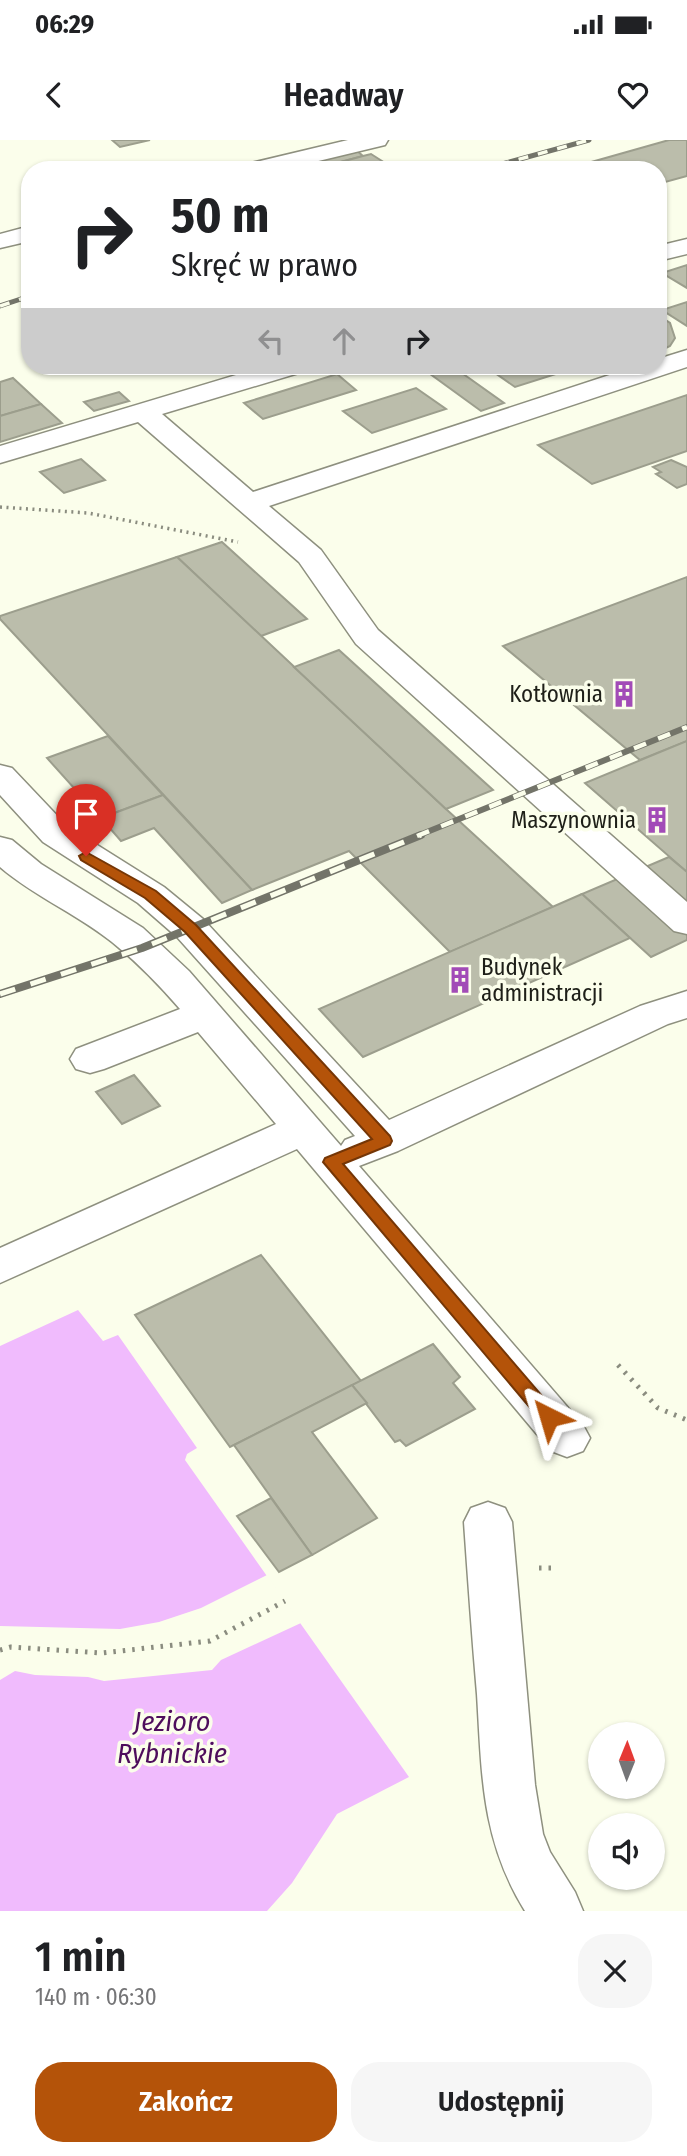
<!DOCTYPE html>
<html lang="pl">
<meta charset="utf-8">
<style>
:root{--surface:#fff;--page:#f6f6f6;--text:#202124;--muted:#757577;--accent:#b45309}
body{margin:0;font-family:"Fira Sans Condensed",sans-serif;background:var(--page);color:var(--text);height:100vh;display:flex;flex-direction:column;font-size:26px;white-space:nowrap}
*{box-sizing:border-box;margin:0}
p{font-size:23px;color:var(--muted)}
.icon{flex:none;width:38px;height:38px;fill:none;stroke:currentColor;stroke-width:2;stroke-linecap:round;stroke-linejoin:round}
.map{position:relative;height:1771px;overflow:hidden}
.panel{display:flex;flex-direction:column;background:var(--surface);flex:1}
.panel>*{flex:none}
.banner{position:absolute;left:21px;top:21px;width:646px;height:214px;border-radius:28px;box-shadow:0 2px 5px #0004;background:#fff;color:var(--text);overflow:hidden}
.needle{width:46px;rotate:1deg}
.tools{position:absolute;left:588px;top:1582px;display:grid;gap:14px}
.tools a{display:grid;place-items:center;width:77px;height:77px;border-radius:50%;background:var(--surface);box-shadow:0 2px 5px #0004;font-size:35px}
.pin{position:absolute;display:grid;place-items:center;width:60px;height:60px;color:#fff;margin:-72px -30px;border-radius:50% 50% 50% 0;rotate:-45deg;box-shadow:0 0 7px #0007}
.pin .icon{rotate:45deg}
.me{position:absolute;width:77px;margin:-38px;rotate:320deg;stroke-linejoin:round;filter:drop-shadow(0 0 5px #0008)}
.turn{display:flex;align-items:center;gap:24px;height:147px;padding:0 35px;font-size:32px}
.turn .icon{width:91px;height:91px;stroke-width:2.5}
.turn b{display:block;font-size:49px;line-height:60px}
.lanes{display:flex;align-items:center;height:66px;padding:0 35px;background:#0003;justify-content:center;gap:35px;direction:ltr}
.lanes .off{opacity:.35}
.round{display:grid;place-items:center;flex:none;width:74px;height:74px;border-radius:28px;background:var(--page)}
.headline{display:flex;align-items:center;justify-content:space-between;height:119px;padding:0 35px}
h1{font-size:42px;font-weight:600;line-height:52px}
.action{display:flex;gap:14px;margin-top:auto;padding:14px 35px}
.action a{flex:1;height:80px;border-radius:28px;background:var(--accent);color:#fff;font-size:28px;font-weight:600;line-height:80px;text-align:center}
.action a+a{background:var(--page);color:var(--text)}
.status{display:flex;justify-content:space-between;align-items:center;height:49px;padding:0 35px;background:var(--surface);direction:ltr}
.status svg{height:19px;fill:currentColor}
header{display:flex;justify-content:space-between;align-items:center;height:91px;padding:0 35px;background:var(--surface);font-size:32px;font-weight:600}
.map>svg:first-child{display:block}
.water{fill:#f0bbfd}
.pier{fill:#fbfeeb}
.building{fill:#bbbdab;stroke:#9c9e8d;stroke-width:2}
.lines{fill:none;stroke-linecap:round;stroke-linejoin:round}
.minor-casing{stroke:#8e907f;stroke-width:3}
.path-far1{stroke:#8a8c7f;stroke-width:3.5;stroke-dasharray:2 4.5;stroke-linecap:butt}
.path{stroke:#8a8c7f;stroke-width:5;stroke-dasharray:2.5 7;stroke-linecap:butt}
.minor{fill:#fff;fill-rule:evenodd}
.rail-far2-casing{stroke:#737469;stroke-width:5}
.rail-far1-casing{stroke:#737469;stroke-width:6}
.rail-casing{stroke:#737469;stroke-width:8}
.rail-far2{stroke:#fbfeeb;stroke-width:3.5;stroke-dasharray:10;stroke-linecap:butt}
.rail-far1{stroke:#fbfeeb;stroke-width:4.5;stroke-dasharray:13;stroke-linecap:butt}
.rail{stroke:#fbfeeb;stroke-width:5;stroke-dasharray:16;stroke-linecap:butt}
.route{fill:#b45309;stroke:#753606;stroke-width:2}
.labels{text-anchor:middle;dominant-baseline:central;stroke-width:7;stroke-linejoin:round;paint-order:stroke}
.poi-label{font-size:23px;fill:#1e1f18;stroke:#fbfeeb;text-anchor:end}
.near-water-label{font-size:28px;font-style:italic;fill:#4e0d5c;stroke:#fbfeeb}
</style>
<div class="status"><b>06:29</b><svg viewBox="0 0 49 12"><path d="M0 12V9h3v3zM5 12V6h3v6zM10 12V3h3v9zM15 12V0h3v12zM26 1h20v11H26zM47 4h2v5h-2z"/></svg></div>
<header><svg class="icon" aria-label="back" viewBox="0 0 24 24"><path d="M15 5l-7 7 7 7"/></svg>Headway<svg class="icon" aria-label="heart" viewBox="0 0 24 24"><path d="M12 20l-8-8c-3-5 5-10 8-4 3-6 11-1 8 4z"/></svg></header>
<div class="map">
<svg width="687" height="1771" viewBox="0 0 687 1771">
<rect width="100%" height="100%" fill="#fbfeeb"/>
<polygon class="water" points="78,1170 103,1201 118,1195 197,1308 187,1314 185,1320 409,1637 337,1674 292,1743 267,1771 0,1771 0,1206"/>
<polygon class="pier" points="267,1435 301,1483 221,1520 212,1530 104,1541 88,1537 35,1535 15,1531 0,1540 0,1486 120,1489 159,1482 201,1468"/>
<g class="building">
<polygon points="112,0 150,0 120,7"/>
<polygon points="669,0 687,0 687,36 658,44 658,30 563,30"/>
<polygon points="356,10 363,16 311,30 284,30"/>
<polygon points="371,14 396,30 311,30 363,16"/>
<polygon points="687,125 687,148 662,133"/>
<polygon points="687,162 687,186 662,170"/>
<polygon points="658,175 670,183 675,198 670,206 658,212"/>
<polygon points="428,226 452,226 504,263 481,271 422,228"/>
<polygon points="485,226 581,226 515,247"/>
<polygon points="337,234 356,250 263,279 244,263"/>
<polygon points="13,238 41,264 0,276 0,242"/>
<polygon points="416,248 446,269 372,293 343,271"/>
<polygon points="119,252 129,261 94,271 84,262"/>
<polygon points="687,255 687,311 592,344 538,305"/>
<polygon points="41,264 62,283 0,302 0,276"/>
<polygon points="81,319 105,340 64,353 40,332"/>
<polygon points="671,320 687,327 687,344 677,348 656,334 661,332 653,327"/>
<polygon points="222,402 307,479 261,496 177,417"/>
<polygon points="177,417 446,669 553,767 450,812 349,711 252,750 0,479 0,476"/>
<polygon points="687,437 687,601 640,620 503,506"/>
<polygon points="339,510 493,650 446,669 294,527"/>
<polygon points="108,596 163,655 101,678 47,618"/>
<polygon points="687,601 687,732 585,643"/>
<polygon points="163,655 252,750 222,763 154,688 121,701 101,678"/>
<polygon points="669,717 687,732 687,800 651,817 582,754"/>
<polygon points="582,754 630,798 363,917 319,869"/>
<polygon points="134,935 160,966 122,984 96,952"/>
<polygon points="261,1115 361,1241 230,1307 135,1175"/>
<polygon points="433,1204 460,1237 453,1243 475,1269 406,1306 400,1300 395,1302 352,1245"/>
<polygon points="352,1245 367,1263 312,1292 377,1378 312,1415 234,1305"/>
<polygon points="271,1358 312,1415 279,1432 237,1376"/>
</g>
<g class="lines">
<defs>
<g id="minor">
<polygon points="348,0 388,0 385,5 281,30 240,30 243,25"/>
<polygon points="30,86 30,101 0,108 0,94"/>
<polygon points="687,99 687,114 658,121 658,106"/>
<polygon points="687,210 687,227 269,366 321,410 378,490 687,762 687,794 674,791 356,504 299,422 138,282 0,323 0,306 266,226 306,226 302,232 162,274 253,352 637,226 658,226 658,219"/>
<path d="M0,625L12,628L67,686L164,747L203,779L389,980L640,866L687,851V878L668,884L398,1011L359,1026L583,1285L590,1298L583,1311L567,1317L551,1311L297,1009L0,1143V1108L276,984L198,892L104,929L90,933L76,929L70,919L76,909L180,869C161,847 141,826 118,807C82,776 36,758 0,727V697L12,700L41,724L143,788L189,831L341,1006L345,1000L355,996L177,797L138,763L43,702L0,655Z"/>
<path d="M488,1362L505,1368L512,1382L535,1645L543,1694L550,1712L575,1752L583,1771H525C481,1700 482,1635 477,1554C472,1497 468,1439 464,1382L471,1368Z"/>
</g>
</defs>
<use href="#minor" class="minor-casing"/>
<polyline class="path-far1" points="0,367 88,373 238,402"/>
<g class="path">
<polyline points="618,1225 658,1268 687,1280"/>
<polyline points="539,1428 554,1428"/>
<polyline points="0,1510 11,1507 102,1513 210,1501 285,1461"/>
</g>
<use href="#minor" class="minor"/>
<defs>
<g id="rail-far2">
<polyline points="480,30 589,0"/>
<polyline points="0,166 30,156"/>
</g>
<polyline id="rail-far1" points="417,696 687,587"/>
<polyline id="rail" points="0,854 142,808 421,695"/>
</defs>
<use href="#rail-far2" class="rail-far2-casing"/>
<use href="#rail-far1" class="rail-far1-casing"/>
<use href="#rail" class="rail-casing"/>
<use href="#rail-far2" class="rail-far2"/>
<use href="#rail-far1" class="rail-far1"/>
<use href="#rail" class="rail"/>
</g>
<polygon class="route" points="86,712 156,751 196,785 390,996 392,1001 390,1005 343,1024 555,1271 558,1277 555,1282 549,1285 542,1282 323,1022 325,1018 372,999 185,792 145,758 81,720 79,716"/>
<defs>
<symbol id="building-bare" viewBox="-9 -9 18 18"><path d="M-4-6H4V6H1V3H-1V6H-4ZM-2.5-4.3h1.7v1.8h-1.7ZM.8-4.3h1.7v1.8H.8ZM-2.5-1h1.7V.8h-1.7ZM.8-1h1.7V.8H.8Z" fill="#a24bb7" stroke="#fbfeeb" stroke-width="2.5" paint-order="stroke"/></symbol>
</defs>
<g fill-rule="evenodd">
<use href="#building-bare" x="605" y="535" width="38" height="38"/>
<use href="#building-bare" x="638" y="661" width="38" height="38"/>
<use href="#building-bare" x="441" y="821" width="38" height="38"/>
</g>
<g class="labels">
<g class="poi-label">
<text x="603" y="554">Kotłownia</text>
<text x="636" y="680">Maszynownia</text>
<text x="481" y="827" text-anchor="start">Budynek<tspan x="481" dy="26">administracji</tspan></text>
</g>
<g class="near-water-label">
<text x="172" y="1581">Jezioro<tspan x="172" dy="32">Rybnickie</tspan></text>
</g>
</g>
</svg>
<div class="tools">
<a><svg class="needle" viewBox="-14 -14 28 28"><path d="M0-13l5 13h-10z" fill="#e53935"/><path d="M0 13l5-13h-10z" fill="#757577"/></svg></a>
<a><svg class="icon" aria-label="sound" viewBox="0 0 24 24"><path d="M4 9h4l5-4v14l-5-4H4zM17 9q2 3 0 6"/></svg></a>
</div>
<div class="pin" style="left:86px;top:716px;background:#d93025"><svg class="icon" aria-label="arrive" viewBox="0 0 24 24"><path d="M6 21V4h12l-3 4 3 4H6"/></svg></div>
<svg class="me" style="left:549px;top:1277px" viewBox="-20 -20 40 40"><path d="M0-17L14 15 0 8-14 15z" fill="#b45309" stroke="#fff" stroke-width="4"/></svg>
<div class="banner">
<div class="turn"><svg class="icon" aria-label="right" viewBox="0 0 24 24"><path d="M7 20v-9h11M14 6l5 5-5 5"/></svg><div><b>50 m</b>Skręć w prawo</div></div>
<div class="lanes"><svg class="icon off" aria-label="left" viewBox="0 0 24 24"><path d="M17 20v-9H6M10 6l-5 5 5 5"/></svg><svg class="icon off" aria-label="ahead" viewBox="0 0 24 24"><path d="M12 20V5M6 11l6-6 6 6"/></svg><svg class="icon" aria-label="right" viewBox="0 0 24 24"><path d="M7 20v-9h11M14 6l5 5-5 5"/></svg></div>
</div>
</div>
<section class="panel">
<div class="headline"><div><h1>1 min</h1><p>140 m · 06:30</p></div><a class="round"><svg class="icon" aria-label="close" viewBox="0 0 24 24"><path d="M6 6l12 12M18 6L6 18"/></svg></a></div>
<div class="action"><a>Zakończ</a><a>Udostępnij</a></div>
</section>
